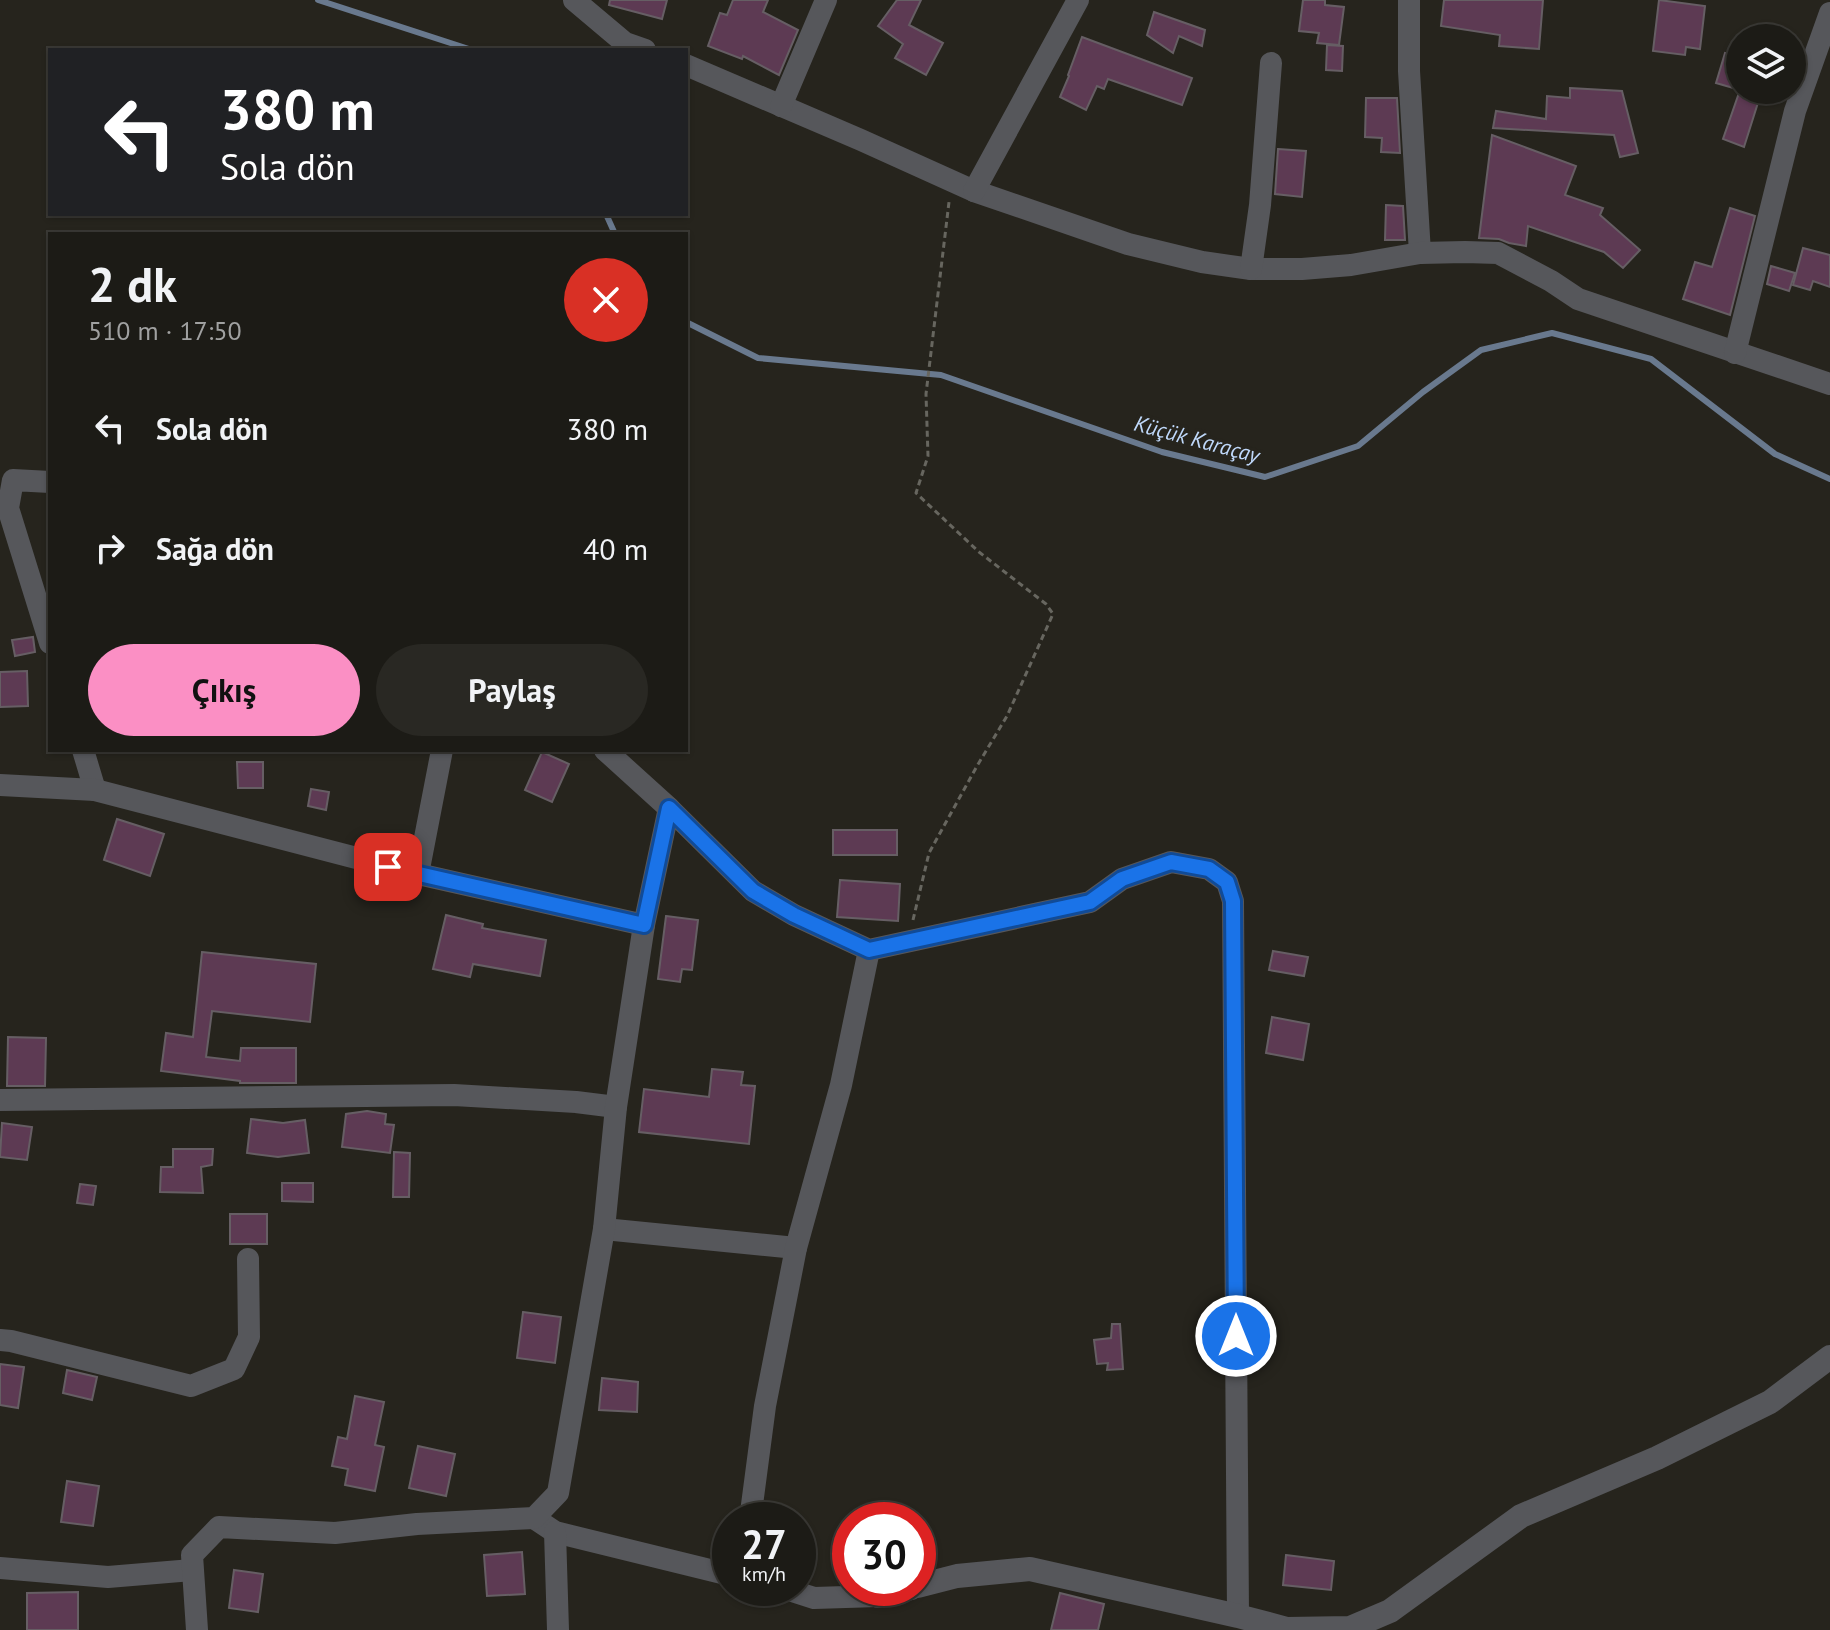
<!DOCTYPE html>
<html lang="tr">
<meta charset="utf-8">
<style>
:root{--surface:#1c1b16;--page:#292823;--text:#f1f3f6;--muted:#a0a1a1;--line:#3a3935;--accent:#fb8fc4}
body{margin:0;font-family:"PT Sans",sans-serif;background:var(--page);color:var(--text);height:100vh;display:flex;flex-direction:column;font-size:30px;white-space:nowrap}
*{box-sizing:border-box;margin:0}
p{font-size:26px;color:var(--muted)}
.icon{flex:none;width:44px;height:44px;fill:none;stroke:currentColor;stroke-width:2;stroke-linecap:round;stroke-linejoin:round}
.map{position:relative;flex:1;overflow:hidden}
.sheet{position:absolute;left:48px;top:232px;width:640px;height:520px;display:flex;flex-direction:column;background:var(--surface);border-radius:0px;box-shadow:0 2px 6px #0004,0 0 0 2px var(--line)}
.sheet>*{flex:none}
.top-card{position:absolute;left:48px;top:48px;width:640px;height:168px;border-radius:0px;box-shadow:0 2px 6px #0004,0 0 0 2px var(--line);background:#202124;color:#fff;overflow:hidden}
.fabs{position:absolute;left:1726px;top:24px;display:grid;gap:16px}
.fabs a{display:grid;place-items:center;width:80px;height:80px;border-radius:50%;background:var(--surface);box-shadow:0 2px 6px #0004,0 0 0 2px var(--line);font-size:40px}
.speed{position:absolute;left:712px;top:1502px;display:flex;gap:16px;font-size:40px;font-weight:700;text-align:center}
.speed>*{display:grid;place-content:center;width:104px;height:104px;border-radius:50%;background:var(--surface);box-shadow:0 2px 6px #0004,0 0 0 2px var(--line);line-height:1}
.speed small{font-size:20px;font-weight:400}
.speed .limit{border:12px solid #d22;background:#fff;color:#111}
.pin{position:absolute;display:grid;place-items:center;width:68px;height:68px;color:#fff;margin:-34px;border-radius:16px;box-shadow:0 4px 12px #0006}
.me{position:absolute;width:88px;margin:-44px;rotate:0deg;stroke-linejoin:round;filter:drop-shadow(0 0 6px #0008)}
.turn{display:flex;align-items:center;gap:28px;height:168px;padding:0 40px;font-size:36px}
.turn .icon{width:104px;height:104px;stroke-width:2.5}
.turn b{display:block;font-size:56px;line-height:68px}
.round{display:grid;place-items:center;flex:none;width:84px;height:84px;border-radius:42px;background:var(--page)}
.head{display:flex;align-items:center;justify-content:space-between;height:136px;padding:0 40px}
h1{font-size:48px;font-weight:700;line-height:60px}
.cta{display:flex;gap:16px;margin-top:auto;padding:16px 40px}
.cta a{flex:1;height:92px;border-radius:48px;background:var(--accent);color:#111;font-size:32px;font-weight:700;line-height:92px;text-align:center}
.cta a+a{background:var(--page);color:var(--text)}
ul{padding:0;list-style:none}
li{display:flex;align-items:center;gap:24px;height:120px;padding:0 40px}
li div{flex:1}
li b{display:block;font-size:30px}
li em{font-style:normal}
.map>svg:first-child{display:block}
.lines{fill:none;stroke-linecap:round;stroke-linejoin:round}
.stream{stroke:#69798e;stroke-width:6}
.building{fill:#5d3a53;stroke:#665e64;stroke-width:2}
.path{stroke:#67665f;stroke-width:3;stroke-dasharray:6 4;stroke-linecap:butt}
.minor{stroke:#56575b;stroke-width:22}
.tertiary{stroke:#56575b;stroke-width:24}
.route-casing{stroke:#114b97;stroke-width:20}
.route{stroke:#1a73e8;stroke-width:14}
.labels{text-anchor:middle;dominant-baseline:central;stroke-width:7;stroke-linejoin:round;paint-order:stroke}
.water-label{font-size:22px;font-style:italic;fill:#bfd8fa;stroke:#26241d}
</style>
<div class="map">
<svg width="1830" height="1630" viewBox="0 0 1830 1630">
<rect width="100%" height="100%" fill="#26241d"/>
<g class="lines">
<g class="stream">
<polyline points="318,0 472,50"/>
<polyline points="606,214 615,234"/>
<polyline points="686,322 758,358 941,375 1162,452 1265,477 1358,446 1423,392 1481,350 1552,333 1651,359 1775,454 1830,479"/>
</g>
</g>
<g class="building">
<polygon points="610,0 667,0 662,19 609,5"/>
<polygon points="733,0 768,0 763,12 798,30 779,75 743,56 742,59 708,46 720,13 727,15"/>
<polygon points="897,0 921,0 909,25 943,43 926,75 895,58 903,44 878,26"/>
<polygon points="1303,0 1325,0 1325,5 1344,7 1339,45 1317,43 1319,33 1299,31"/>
<polygon points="1444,0 1543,0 1539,49 1499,46 1500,35 1441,26"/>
<polygon points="1659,0 1705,6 1700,49 1686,47 1685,55 1653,51"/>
<polygon points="1154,12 1205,30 1202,46 1179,36 1173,53 1147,35"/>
<polygon points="1082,37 1192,78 1182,105 1108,79 1104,89 1097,86 1086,110 1060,97 1069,76 1068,75"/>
<polygon points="1327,45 1343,46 1342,71 1326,70"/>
<polygon points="1725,53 1740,58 1740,90 1716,83"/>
<polygon points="1570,88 1622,91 1638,153 1620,157 1614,135 1493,128 1496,111 1546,119 1547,96 1570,98"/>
<polygon points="1740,90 1762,90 1744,147 1723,139"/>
<polygon points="1366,98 1397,98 1400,153 1381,152 1382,138 1365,137"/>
<polygon points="1492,135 1576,166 1565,195 1603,208 1600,215 1640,250 1623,268 1604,252 1528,226 1526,246 1509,243 1499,239 1479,238"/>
<polygon points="1278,149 1306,151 1302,197 1275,194"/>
<polygon points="1386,205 1403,206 1405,240 1385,240"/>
<polygon points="1730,208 1755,216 1730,315 1683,299 1695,262 1712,267"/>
<polygon points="1803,248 1830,255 1830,287 1813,281 1810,290 1793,285"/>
<polygon points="1771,266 1795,273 1789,291 1767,284"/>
<polygon points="33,637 35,652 15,656 12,640"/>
<polygon points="27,671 28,706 0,707 0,672"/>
<polygon points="542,752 569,764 552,802 525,790"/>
<polygon points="237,762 263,762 263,788 238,788"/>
<polygon points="311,789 329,792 326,810 308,806"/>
<polygon points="117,819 164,834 150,876 104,860"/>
<rect x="833" y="830" width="64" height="25"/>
<polygon points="840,880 900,884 898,921 837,917"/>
<polygon points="446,915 483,924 482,928 546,940 540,976 473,964 470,977 433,969"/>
<polygon points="666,916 698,920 692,970 682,969 680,982 658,979"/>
<polygon points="1273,951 1308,957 1304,976 1269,970"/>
<polygon points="202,952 316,964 310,1022 212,1011 206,1057 240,1061 241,1048 296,1048 296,1083 240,1083 240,1081 161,1071 166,1033 193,1037"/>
<polygon points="1272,1017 1309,1024 1303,1060 1266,1053"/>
<polygon points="8,1037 46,1038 45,1086 7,1086"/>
<polygon points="712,1069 743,1072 741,1085 755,1086 749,1144 639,1132 644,1089 709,1097"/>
<polygon points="367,1111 386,1114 385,1124 394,1125 390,1153 342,1147 346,1114"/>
<polygon points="251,1119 283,1123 305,1120 309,1153 278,1157 247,1153"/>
<polygon points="2,1123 32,1127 27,1160 0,1157"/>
<polygon points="173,1149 213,1149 212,1165 201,1167 203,1193 160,1192 161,1167 173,1167"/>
<polygon points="394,1152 410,1153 409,1197 393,1197"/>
<polygon points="282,1183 313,1183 313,1202 282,1201"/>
<polygon points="80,1184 96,1186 93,1205 77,1203"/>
<rect x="230" y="1214" width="37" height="30"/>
<polygon points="523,1312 561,1317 555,1363 517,1358"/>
<polygon points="1112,1324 1120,1324 1123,1369 1107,1370 1108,1363 1097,1364 1094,1340 1111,1338"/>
<polygon points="0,1364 24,1367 18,1408 0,1405"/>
<polygon points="67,1370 97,1377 92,1400 63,1393"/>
<polygon points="602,1378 638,1382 637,1412 599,1410"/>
<polygon points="355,1396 384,1402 375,1445 384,1447 375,1491 345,1485 348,1469 332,1466 338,1437 347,1439"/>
<polygon points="418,1446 455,1454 446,1496 409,1488"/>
<polygon points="67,1481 99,1486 93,1526 61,1522"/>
<polygon points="522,1552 525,1594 487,1596 484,1555"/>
<polygon points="1286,1555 1334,1561 1331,1590 1283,1585"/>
<polygon points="234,1570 263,1574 258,1612 229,1608"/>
<polygon points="78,1592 78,1630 27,1630 27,1593"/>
<polygon points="1060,1593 1104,1604 1098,1630 1051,1630"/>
</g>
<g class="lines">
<polyline class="path" points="913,920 929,853 977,766 1007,716 1053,614 1046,604 979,552 916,493 928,456 926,394 949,202"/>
<g class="minor">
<polyline points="574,0 625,43 645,50"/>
<polyline points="1409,0 1409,71 1420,253"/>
<polyline points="686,65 861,140 974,191 1128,244 1202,262 1251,269 1302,269 1351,265 1420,253 1465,252 1498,253 1551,281 1578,299 1830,384"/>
<polyline points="781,106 826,0"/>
<polyline points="974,191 1078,0"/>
<polyline points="1251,269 1260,205 1271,63"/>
<polyline points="1735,353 1795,111 1830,13"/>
<polyline points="50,482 13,480 8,508 50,643"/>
<polyline points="83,750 95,790"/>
<polyline points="0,785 95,790 418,874 644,925"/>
<polyline points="669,808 753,891 794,915 869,950 1090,902 1122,879 1171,862 1209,869 1227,882 1233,901 1238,1616"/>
<polyline points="418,874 442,750"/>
<polyline points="0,1100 454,1095 576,1102 616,1107"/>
<polyline points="604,1229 796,1248"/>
<polyline points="0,1340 11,1341 191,1386 234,1369 249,1337 248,1259"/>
<polyline points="534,1518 555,1532 730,1575"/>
<polyline points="750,1520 765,1406 796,1248 841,1085 869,950"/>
<polyline points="555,1532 558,1630"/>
<polyline points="0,1568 108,1577 192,1570"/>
<polyline points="783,1588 814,1598 878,1596"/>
<polyline points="197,1630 192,1555 219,1527 335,1533 417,1524 534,1518 558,1493 604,1229 616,1107 644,925 669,808 605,750"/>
</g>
<g class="tertiary">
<polyline points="918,1586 957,1576 1030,1569 1238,1616 1287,1629 1350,1628 1390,1611 1521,1516 1657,1458 1770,1402 1830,1357"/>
<polyline points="878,1596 911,1588"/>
</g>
</g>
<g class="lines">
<defs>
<polyline id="route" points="388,867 644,925 669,808 753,891 794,915 869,950 1090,902 1122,879 1171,862 1209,869 1227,882 1233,901 1236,1336"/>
</defs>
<use href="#route" class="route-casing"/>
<use href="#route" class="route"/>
</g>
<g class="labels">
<g class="water-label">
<text transform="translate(1197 439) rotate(15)">Küçük Karaçay</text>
</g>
</g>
</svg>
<div class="fabs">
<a><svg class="icon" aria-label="layers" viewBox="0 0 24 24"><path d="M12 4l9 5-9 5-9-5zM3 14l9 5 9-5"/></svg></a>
</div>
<div class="speed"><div>27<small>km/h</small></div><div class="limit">30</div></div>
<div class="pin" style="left:388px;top:867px;background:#d93025"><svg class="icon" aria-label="arrive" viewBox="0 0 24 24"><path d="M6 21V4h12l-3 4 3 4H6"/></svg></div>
<svg class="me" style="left:1236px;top:1336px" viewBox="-20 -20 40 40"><circle r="17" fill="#1a73e8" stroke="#fff" stroke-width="3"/><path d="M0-11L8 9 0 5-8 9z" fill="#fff"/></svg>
<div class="top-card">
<div class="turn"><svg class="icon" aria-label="left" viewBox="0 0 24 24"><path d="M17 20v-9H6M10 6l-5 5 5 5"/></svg><div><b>380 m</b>Sola dön</div></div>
</div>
<section class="sheet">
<div class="head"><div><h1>2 dk</h1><p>510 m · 17:50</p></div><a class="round" style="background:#d93025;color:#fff"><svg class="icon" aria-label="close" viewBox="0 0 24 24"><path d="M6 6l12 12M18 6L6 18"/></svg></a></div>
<ul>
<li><svg class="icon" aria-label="left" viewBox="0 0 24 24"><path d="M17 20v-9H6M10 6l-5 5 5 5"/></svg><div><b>Sola dön</b></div><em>380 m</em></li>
<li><svg class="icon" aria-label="right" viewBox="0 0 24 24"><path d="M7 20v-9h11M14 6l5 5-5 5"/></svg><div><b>Sağa dön</b></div><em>40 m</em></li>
</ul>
<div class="cta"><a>Çıkış</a><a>Paylaş</a></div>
</section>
</div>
